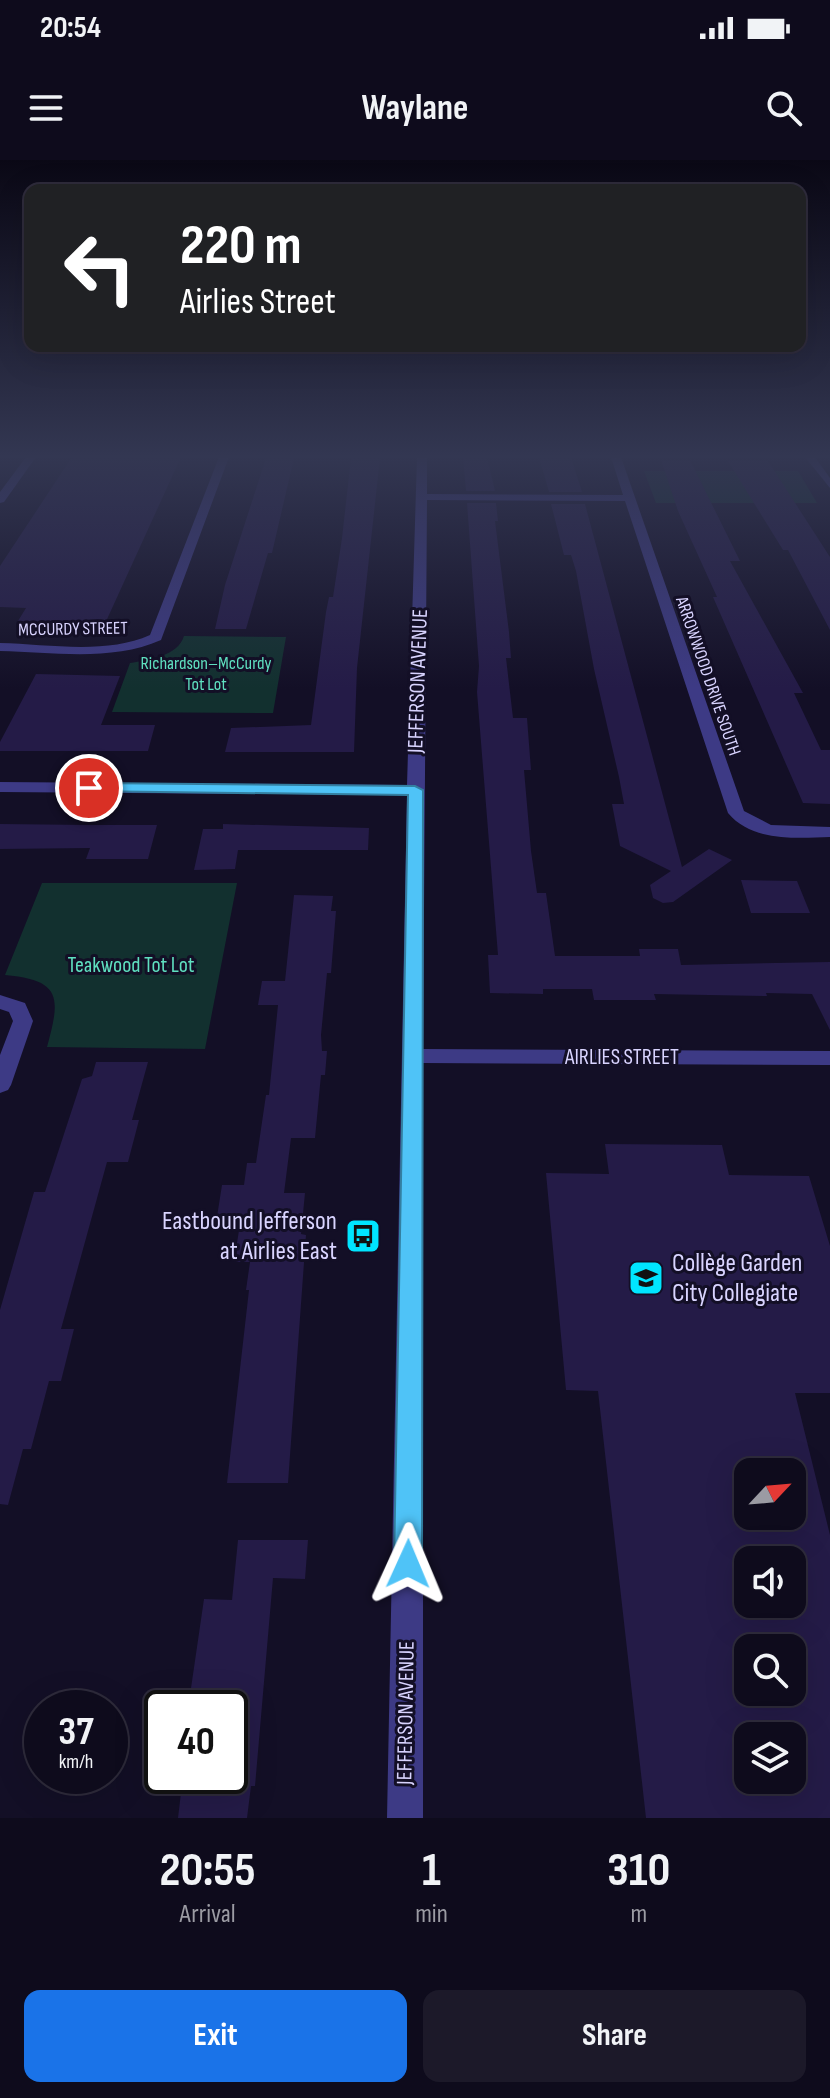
<!DOCTYPE html>
<meta charset="utf-8">
<style>
:root{--surface:#0e0b1c;--page:#1c1929;--text:#f1f3f6;--muted:#9b9ba3;--line:#2e2b3b;--accent:#1a73e8}
body{margin:0;font-family:"Sofia Sans Condensed",sans-serif;background:var(--page);color:var(--text);height:100vh;display:flex;flex-direction:column;font-size:30px;white-space:nowrap}
*{box-sizing:border-box;margin:0}
p{font-size:26px;color:var(--muted)}
.icon{flex:none;width:44px;height:44px;fill:none;stroke:currentColor;stroke-width:2;stroke-linecap:round;stroke-linejoin:round}
.map{position:relative;height:1658px;overflow:hidden}
.details{display:flex;flex-direction:column;background:var(--surface);flex:1}
.details>*{flex:none}
.top-card{position:absolute;left:24px;top:24px;width:782px;height:168px;border-radius:16px;box-shadow:0 8px 32px #0002,0 0 0 2px var(--line);background:#202124;color:#fff;overflow:hidden}
.needle{width:52px;rotate:64deg}
.controls{position:absolute;left:734px;top:1298px;display:grid;gap:16px}
.controls a{display:grid;place-items:center;width:72px;height:72px;border-radius:16px;background:var(--surface);box-shadow:0 8px 32px #0002,0 0 0 2px var(--line);font-size:40px}
.speed{position:absolute;left:24px;top:1530px;display:flex;gap:16px;font-size:40px;font-weight:700;text-align:center}
.speed>*{display:grid;place-content:center;width:104px;height:104px;border-radius:50%;background:var(--surface);box-shadow:0 8px 32px #0002,0 0 0 2px var(--line);line-height:1}
.speed small{font-size:20px;font-weight:400}
.speed .limit{border:4px solid #111;border-radius:12px;background:#fff;color:#111}
.pin{position:absolute;display:grid;place-items:center;width:68px;height:68px;color:#fff;margin:-34px;border:4px solid #fff;border-radius:50%;box-shadow:0 2px 8px #0007}
.me{position:absolute;width:88px;margin:-44px;rotate:1deg;stroke-linejoin:round;filter:drop-shadow(0 0 6px #0008)}
.turn{display:flex;align-items:center;gap:28px;height:168px;padding:0 24px;font-size:36px}
.turn .icon{width:104px;height:104px;stroke-width:2.5}
.turn b{display:block;font-size:56px;line-height:68px}
.eta{display:flex;justify-content:space-evenly;align-items:center;height:136px;text-align:center}
.eta b{font-size:48px;font-weight:700;line-height:56px}
.primary-button{display:flex;gap:16px;margin-top:auto;padding:16px 24px}
.primary-button a{flex:1;height:92px;border-radius:16px;background:var(--accent);color:#fff;font-size:32px;font-weight:700;line-height:92px;text-align:center}
.primary-button a+a{background:var(--page);color:var(--text)}
.status{display:flex;justify-content:space-between;align-items:center;height:56px;padding:0 40px;background:var(--surface);direction:ltr}
.status svg{height:22px;fill:currentColor}
header{display:flex;justify-content:space-between;align-items:center;height:104px;padding:0 24px;background:var(--surface);font-size:36px;font-weight:700}
.map>svg:first-child{display:block}
.green{fill:#12302f}
.building{fill:#241b47;fill-rule:evenodd}
.lines{fill:none;stroke-linecap:round;stroke-linejoin:round}
.minor{fill:#3d3a85;fill-rule:evenodd}
.route{fill:#4fc3f7;stroke:#337fa1;stroke-width:2}
.labels{text-anchor:middle;dominant-baseline:central;stroke-width:6;stroke-linejoin:round;paint-order:stroke}
.far-street-label{font-size:18px;fill:#d9d4ff;stroke:#130f26}
.far-park-label{font-size:18px;fill:#5fe0c0;stroke:#130f26}
.street-label{font-size:22px;fill:#d9d4ff;stroke:#130f26}
.park-label{font-size:22px;fill:#5fe0c0;stroke:#130f26}
.near-poi-label{font-size:26px;fill:#d9d4ff;stroke:#130f26;text-anchor:end}
</style>
<div class="status"><b>20:54</b><svg viewBox="0 0 49 12"><path d="M0 12V9h3v3zM5 12V6h3v6zM10 12V3h3v9zM15 12V0h3v12zM26 1h20v11H26zM47 4h2v5h-2z"/></svg></div>
<header><svg class="icon" aria-label="menu" viewBox="0 0 24 24"><path d="M4 6h16M4 12h16M4 18h16"/></svg>Waylane<svg class="icon" aria-label="search" viewBox="0 0 24 24"><circle cx="10" cy="10" r="6"/><path d="M15 15l6 6"/></svg></header>
<div class="map">
<svg width="830" height="1658" viewBox="0 0 830 1658">
<rect width="100%" height="100%" fill="#130f26"/>
<g class="green">
<polygon points="644,311 798,311 817,343 656,343"/>
<path d="M184,476L286,477L273,553L112,552L130,503C149,500 178,496 184,476Z"/>
<path d="M42,723H237L205,889L47,887C60,839 63,820 5,815Z"/>
</g>
<g class="building">
<polygon points="72,297 181,297 103,468 62,468 65,462 18,461 26,448 0,447 0,406"/>
<polygon points="463,297 487,297 495,331 466,331"/>
<polygon points="539,297 571,297 582,332 549,332"/>
<polygon points="266,298 294,298 272,393 268,393 246,469 215,469 225,425"/>
<polygon points="351,298 380,298 357,508 354,592 225,592 231,568 311,565 326,452 329,437 333,437 342,378"/>
<polygon points="661,300 690,300 740,401 730,401 803,533 794,533 821,590 830,590 830,644 803,643 713,437 717,437 678,351"/>
<polygon points="728,301 768,301 830,397 830,470 788,390 783,390"/>
<polygon points="467,343 496,343 498,361 495,361 509,472 511,498 506,498 513,558 527,558 531,610 524,610 531,691 537,733 546,733 555,796 640,796 639,789 678,789 681,805 830,802 830,870 812,834 766,833 767,836 654,834 656,840 594,840 592,829 543,829 543,834 490,833 488,795 498,795 477,532 479,506"/>
<polygon points="551,344 585,344 682,707 709,689 732,700 673,742 663,743 653,738 650,725 671,711 620,686 612,644 624,644 619,617 594,509 576,411 571,395 564,395"/>
<polygon points="36,514 120,516 101,565 155,565 148,591 0,591 0,582"/>
<polygon points="0,664 90,665 157,665 148,699 86,699 90,688 0,689"/>
<polygon points="223,664 369,668 368,690 238,690 235,709 194,710 203,669 223,669"/>
<polygon points="741,720 797,721 810,753 751,753"/>
<polygon points="294,735 333,736 331,751 336,751 331,813 327,813 321,875 322,891 327,891 325,915 321,915 315,978 291,978 284,1033 305,1033 301,1074 306,1075 288,1323 227,1323 249,1130 246,1130 250,1102 234,1102 240,1064 216,1063 222,1025 244,1025 247,1003 256,1003 266,935 269,935 278,845 258,845 262,821 285,821"/>
<polygon points="96,902 148,902 132,960 139,960 128,1002 107,1002 61,1169 74,1169 61,1221 49,1221 31,1289 23,1289 8,1345 0,1344 0,1150 34,1032 45,1032 82,919 92,916"/>
<path d="M605,984L722,985L729,1015L809,1016L830,1086V1233H795L830,1375V1658H646L598,1231L566,1230L546,1013L609,1014ZM748,1312H792V1356H748ZM748,1400H792V1444H748ZM748,1488H792V1532H748ZM748,1576H792V1620H748Z"/>
<polygon points="238,1380 308,1380 305,1419 273,1418 255,1626 251,1626 247,1658 178,1658 183,1616 230,1616 230,1536 190,1535 204,1439 232,1440"/>
</g>
<g class="lines">
<g class="minor">
<polygon points="26,297 36,297 4,342 0,343 0,332"/>
<path d="M219,297H229L161,480C112,502 52,492 0,491V483C47,484 106,495 150,475Z"/>
<path d="M417,297H427V334L623,335L611,297H621L744,651L771,665L830,667V677C796,678 752,682 728,653L625,341L427,340L423,889L830,891V905L423,903V1658H387L407,635L0,632V622L407,625Z"/>
<polygon points="805,297 815,297 830,318 830,328"/>
<polygon points="0,835 25,843 33,861 11,925 8,930 0,933 0,895 13,861 9,852 0,849"/>
</g>
</g>
<linearGradient id="sky" x2="0" y2="1"><stop stop-color="#0a0815"/><stop offset="0.56" stop-color="#333752"/><stop offset="1" stop-color="#333752" stop-opacity="0"/></linearGradient>
<rect width="830" height="529" fill="url(#sky)"/>
<polygon class="route" points="89,623 415,626 423,630 422,1404 418,1414 408,1418 398,1414 394,1404 408,635 83,631 81,628"/>
<defs>
<symbol id="bus-square" viewBox="-11 -11 22 22"><rect x="-9" y="-9" width="18" height="18" rx="4" fill="#00e5ff" stroke="#130f26"/><path d="M-5-6H5V4H4V6H2V4H-2V6H-4V4H-5ZM-3.5-4V0h7V-4ZM-3.5 1.2v1.5H-2V1.2ZM2 1.2v1.5H3.5V1.2Z" fill="#111"/></symbol>
<symbol id="school-square" viewBox="-11 -11 22 22"><rect x="-9" y="-9" width="18" height="18" rx="4" fill="#00e5ff" stroke="#130f26"/><path d="M0-5L7-2L0 1L-7-2ZM-4 1L0 2.5L4 1V4Q0 6-4 4Z" fill="#111"/></symbol>
</defs>
<g fill-rule="evenodd">
<use href="#bus-square" x="343" y="1056" width="40" height="40"/>
<use href="#school-square" x="626" y="1098" width="40" height="40"/>
</g>
<g class="labels">
<g class="far-street-label">
<text transform="translate(73 469) rotate(-1)">MCCURDY STREET</text>
<text transform="translate(708 516) rotate(71)">ARROWWOOD DRIVE SOUTH</text>
</g>
<g class="far-park-label">
<text x="206" y="503">Richardson–McCurdy<tspan x="206" dy="21">Tot Lot</tspan></text>
</g>
<g class="street-label">
<text transform="translate(418 521) rotate(-88)">JEFFERSON AVENUE</text>
<text x="622" y="897">AIRLIES STREET</text>
<text transform="translate(406 1553) rotate(-89)">JEFFERSON AVENUE</text>
</g>
<g class="park-label">
<text x="131" y="805">Teakwood Tot Lot</text>
</g>
<g class="near-poi-label">
<text x="337" y="1061">Eastbound Jefferson<tspan x="337" dy="30">at Airlies East</tspan></text>
<text x="672" y="1103" text-anchor="start">Collège Garden<tspan x="672" dy="30">City Collegiate</tspan></text>
</g>
</g>
</svg>
<div class="controls">
<a><svg class="needle" viewBox="-14 -14 28 28"><path d="M0-13l5 13h-10z" fill="#e53935"/><path d="M0 13l5-13h-10z" fill="#9b9ba3"/></svg></a>
<a><svg class="icon" aria-label="sound" viewBox="0 0 24 24"><path d="M4 9h4l5-4v14l-5-4H4zM17 9q2 3 0 6"/></svg></a>
<a><svg class="icon" aria-label="search" viewBox="0 0 24 24"><circle cx="10" cy="10" r="6"/><path d="M15 15l6 6"/></svg></a>
<a><svg class="icon" aria-label="layers" viewBox="0 0 24 24"><path d="M12 4l9 5-9 5-9-5zM3 14l9 5 9-5"/></svg></a>
</div>
<div class="speed"><div>37<small>km/h</small></div><div class="limit">40</div></div>
<div class="pin" style="left:89px;top:628px;background:#d93025"><svg class="icon" aria-label="arrive" viewBox="0 0 24 24"><path d="M6 21V4h12l-3 4 3 4H6"/></svg></div>
<svg class="me" style="left:408px;top:1404px" viewBox="-20 -20 40 40"><path d="M0-17L14 15 0 8-14 15z" fill="#4fc3f7" stroke="#fff" stroke-width="4"/></svg>
<div class="top-card">
<div class="turn"><svg class="icon" aria-label="left" viewBox="0 0 24 24"><path d="M17 20v-9H6M10 6l-5 5 5 5"/></svg><div><b>220 m</b>Airlies Street</div></div>
</div>
</div>
<section class="details">
<div class="eta">
<div><b>20:55</b><p>Arrival</p></div>
<div><b>1</b><p>min</p></div>
<div><b>310</b><p>m</p></div>
</div>
<div class="primary-button"><a>Exit</a><a>Share</a></div>
</section>
